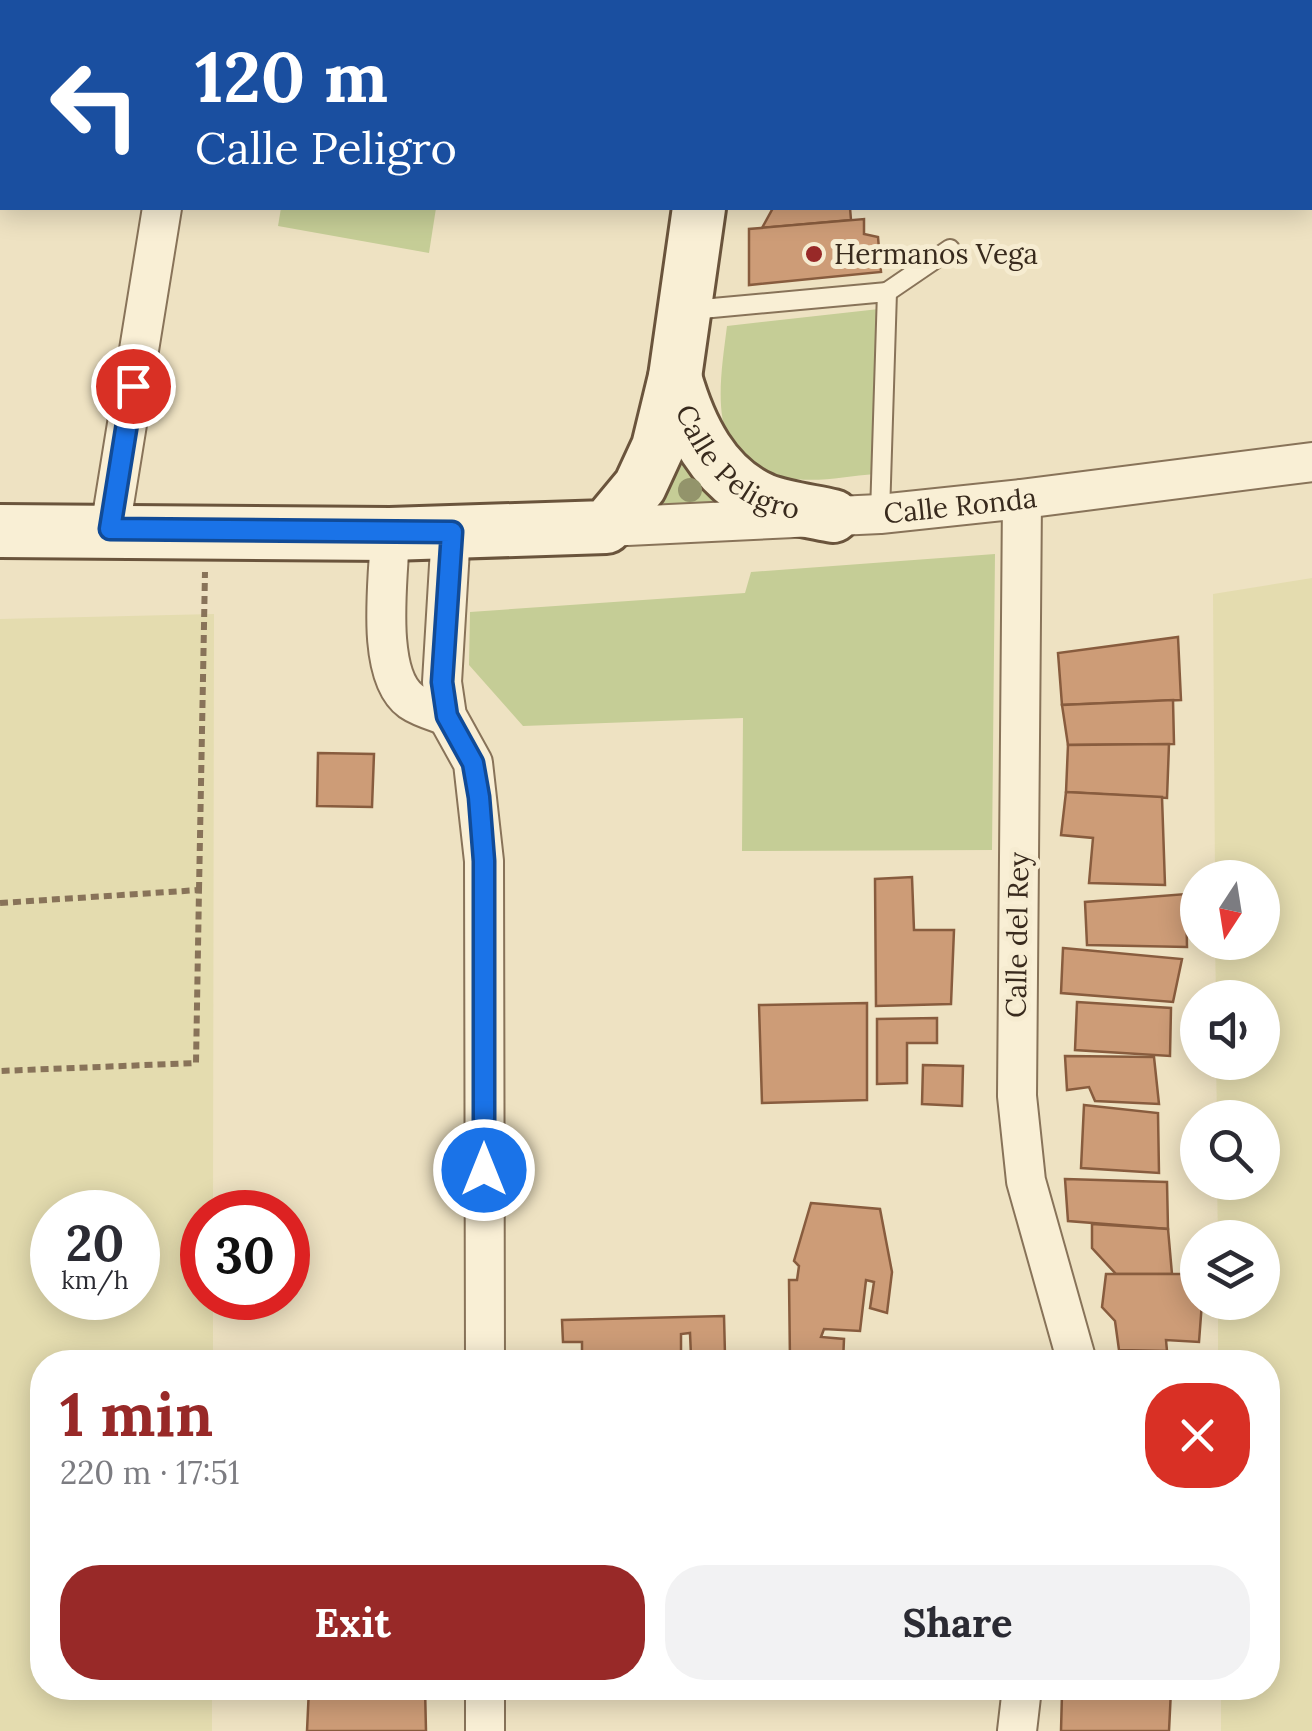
<!DOCTYPE html>
<meta charset="utf-8">
<style>
:root{--surface:#fff;--page:#f2f2f3;--text:#2b2b33;--muted:#7c7c81;--accent:#982928}
body{margin:0;font-family:Lora,serif;background:var(--page);color:var(--text);height:100vh;display:flex;flex-direction:column;font-size:38px;white-space:nowrap}
*{box-sizing:border-box;margin:0}
p{font-size:32px;color:var(--muted)}
.icon{flex:none;width:55px;height:55px;fill:none;stroke:currentColor;stroke-width:2;stroke-linecap:round;stroke-linejoin:round}
.map{position:relative;flex:1;overflow:hidden}
.details{position:absolute;left:30px;top:1350px;width:1250px;height:350px;display:flex;flex-direction:column;background:var(--surface);border-radius:40px;box-shadow:0 5px 25px #0003}
.details>*{flex:none}
.hud{position:absolute;left:0px;top:0px;width:1312px;height:210px;box-shadow:0 5px 25px #0003;background:#1a4fa0;color:#fff;overflow:hidden}
.needle{width:65px;rotate:192deg}
.tools{position:absolute;left:1180px;top:860px;display:grid;gap:20px}
.tools a{display:grid;place-items:center;width:100px;height:100px;border-radius:50%;background:var(--surface);box-shadow:0 5px 25px #0003;font-size:50px}
.speed{position:absolute;left:30px;top:1190px;display:flex;gap:20px;font-size:50px;font-weight:700;text-align:center}
.speed>*{display:grid;place-content:center;width:130px;height:130px;border-radius:50%;background:var(--surface);box-shadow:0 5px 25px #0003;line-height:1}
.speed small{font-size:25px;font-weight:400}
.speed .limit{border:15px solid #d22;background:#fff;color:#111}
.pin{position:absolute;display:grid;place-items:center;width:85px;height:85px;color:#fff;margin:-42px;border:5px solid #fff;border-radius:50%;box-shadow:0 2px 10px #0007}
.me{position:absolute;width:110px;margin:-55px;rotate:0deg;stroke-linejoin:round;filter:drop-shadow(0 0 8px #0008)}
.turn{display:flex;align-items:center;gap:35px;height:210px;padding:0 30px;font-size:45px}
.turn .icon{width:130px;height:130px;stroke-width:2.5}
.turn b{display:block;font-size:70px;line-height:85px}
.round{display:grid;place-items:center;flex:none;width:105px;height:105px;border-radius:40px;background:var(--page)}
.headline{display:flex;align-items:center;justify-content:space-between;height:170px;padding:0 30px}
h1{font-size:60px;font-weight:800;line-height:75px;color:var(--accent)}
.button{display:flex;gap:20px;margin-top:auto;padding:20px 30px}
.button a{flex:1;height:115px;border-radius:40px;background:var(--accent);color:#fff;font-size:40px;font-weight:800;line-height:115px;text-align:center}
.button a+a{background:var(--page);color:var(--text)}
.map>svg:first-child{display:block}
.farmland{fill:#e4dcaf;fill-rule:evenodd}
.green{fill:#c5cd96}
.building{fill:#cd9c77;stroke:#885c3e;stroke-width:2.5}
.lines{fill:none;stroke-linecap:round;stroke-linejoin:round}
.service-casing{stroke:#887359;stroke-width:22}
.minor-casing{stroke:#887359;stroke-width:42}
.secondary-casing{stroke:#6a543c;stroke-width:58}
.path{stroke:#887359;stroke-width:6;stroke-dasharray:8 5;stroke-linecap:butt}
.service{stroke:#f9efd5;stroke-width:18}
.minor{stroke:#f9efd5;stroke-width:38}
.secondary{stroke:#f9efd5;stroke-width:52}
.tree{fill:#93946b}
.route-casing{stroke:#114b97;stroke-width:25}
.route{stroke:#1a73e8;stroke-width:18}
.poi-dot{fill:#982928;stroke:#f6ecd1;stroke-width:4}
.labels{text-anchor:middle;dominant-baseline:central;stroke-width:10;stroke-linejoin:round;paint-order:stroke}
.poi-label{font-size:28px;fill:#382a1d;stroke:#f6ecd1;text-anchor:start}
.street-label{font-size:28px;fill:#382a1d;stroke:#f6ecd1}
</style>
<div class="map">
<svg width="1312" height="1731" viewBox="0 0 1312 1731">
<rect width="100%" height="100%" fill="#eee2c2"/>
<g class="farmland">
<polygon points="1312,578 1312,1731 1221,1731 1221,1688 1268,1688 1268,1362 1218,1362 1218,1303 1262,1302 1262,1238 1218,1237 1217,1183 1262,1182 1262,1118 1217,1117 1216,1063 1262,1062 1262,998 1216,997 1215,943 1262,942 1262,878 1215,877 1213,594"/>
<path d="M214,614L213,1212H202V1298H213V1362H42V1688H212V1731H0V619ZM52,1212H138V1298H52Z"/>
</g>
<g class="green">
<polygon points="281,208 436,208 429,253 278,226"/>
<path d="M879,309L875,474C849,476 821,482 796,479C703,472 719,391 727,326Z"/>
<polygon points="682,460 744,515 653,520 664,463"/>
<polygon points="995,554 992,850 742,851 743,718 523,726 469,665 470,612 745,593 751,572"/>
</g>
<g class="building">
<polygon points="773,208 850,208 851,220 762,228"/>
<polygon points="864,219 864,234 878,237 881,272 749,285 749,229"/>
<polygon points="1178,637 1181,700 1062,705 1058,653"/>
<polygon points="1173,700 1174,744 1068,745 1062,705"/>
<polygon points="1169,744 1167,798 1066,792 1068,745"/>
<polygon points="318,753 374,754 372,807 317,806"/>
<polygon points="1066,792 1162,797 1165,885 1089,883 1093,838 1061,835"/>
<polygon points="912,877 914,930 954,930 951,1004 876,1006 875,879"/>
<polygon points="1186,894 1187,947 1087,945 1085,902"/>
<polygon points="1063,948 1182,959 1173,1002 1061,993"/>
<polygon points="1077,1002 1171,1008 1170,1056 1075,1050"/>
<polygon points="867,1003 867,1100 762,1103 759,1005"/>
<polygon points="937,1018 937,1043 907,1043 907,1083 877,1084 877,1019"/>
<polygon points="1065,1056 1154,1057 1159,1104 1095,1101 1089,1087 1067,1090"/>
<polygon points="923,1065 963,1066 962,1106 922,1104"/>
<polygon points="1084,1105 1158,1113 1159,1173 1081,1168"/>
<polygon points="1065,1179 1167,1182 1168,1229 1068,1221"/>
<polygon points="811,1203 880,1209 892,1272 887,1313 870,1308 874,1282 866,1280 860,1331 824,1329 821,1337 844,1339 843,1362 790,1361 789,1280 797,1280 799,1266 794,1261"/>
<polygon points="1092,1224 1168,1229 1172,1274 1116,1274 1092,1248"/>
<polygon points="1106,1274 1198,1274 1198,1302 1202,1302 1199,1342 1166,1340 1167,1351 1119,1350 1115,1321 1102,1307"/>
<polygon points="724,1316 725,1355 691,1356 690,1333 681,1334 681,1362 582,1362 582,1342 563,1342 562,1320"/>
<polygon points="309,1688 425,1688 426,1731 307,1731"/>
<polygon points="1062,1688 1205,1688 1062,1693"/>
<polygon points="1171,1690 1169,1731 1061,1731 1062,1693"/>
</g>
<g class="lines">
<defs>
<g id="service">
<polyline points="1310,85 1312,85"/>
<polyline points="887,292 950,249"/>
<polyline points="691,310 887,292 880,514"/>
</g>
<g id="minor">
<polyline points="195,2 195,0"/>
<polyline points="1022,499 1017,1096 1026,1181 1077,1362"/>
<path id="s1" d="M606,527L880,514L1022,499L1312,462"/>
<polyline points="110,529 162,208"/>
<polyline points="451,532 442,682 447,716 473,763 484,861 485,1362"/>
<path d="M390,534C389,575 374,674 411,701C421,708 436,712 447,716"/>
<polyline points="485,1688 485,1731"/>
<polyline points="1017,1731 1022,1688"/>
</g>
<g id="secondary">
<polyline points="726,2 727,0"/>
<path id="s2" d="M675,377C689,426 713,478 764,500C785,508 811,511 833,516"/>
<polyline points="0,531 390,534 606,527 640,486 658,447 675,377 699,208"/>
</g>
</defs>
<use href="#service" class="service-casing"/>
<use href="#minor" class="minor-casing"/>
<use href="#secondary" class="secondary-casing"/>
<g class="path">
<polyline points="199,890 205,572"/>
<polyline points="0,903 199,890 196,1063 0,1071"/>
</g>
<use href="#service" class="service"/>
<use href="#minor" class="minor"/>
<use href="#secondary" class="secondary"/>
</g>
<circle class="tree" cx="690" cy="490" r="12"/>
<g class="lines">
<defs>
<polyline id="route" points="133,386 110,529 452,532 442,682 447,716 473,763 479,797 484,861 484,1170"/>
</defs>
<use href="#route" class="route-casing"/>
<use href="#route" class="route"/>
</g>
<circle class="poi-dot" cx="814" cy="254" r="10"/>
<g class="labels">
<g class="poi-label">
<text x="834" y="254">Hermanos Vega</text>
</g>
<g class="street-label">
<text stroke="none"><textPath href="#s2" startOffset="112">Calle Peligro</textPath></text>
<text stroke="none"><textPath href="#s1" startOffset="355">Calle Ronda</textPath></text>
<text transform="translate(1017 935) rotate(-89)">Calle del Rey</text>
</g>
</g>
</svg>
<div class="tools">
<a><svg class="needle" viewBox="-14 -14 28 28"><path d="M0-13l5 13h-10z" fill="#e53935"/><path d="M0 13l5-13h-10z" fill="#7c7c81"/></svg></a>
<a><svg class="icon" aria-label="sound" viewBox="0 0 24 24"><path d="M4 9h4l5-4v14l-5-4H4zM17 9q2 3 0 6"/></svg></a>
<a><svg class="icon" aria-label="search" viewBox="0 0 24 24"><circle cx="10" cy="10" r="6"/><path d="M15 15l6 6"/></svg></a>
<a><svg class="icon" aria-label="layers" viewBox="0 0 24 24"><path d="M12 4l9 5-9 5-9-5zM3 14l9 5 9-5"/></svg></a>
</div>
<div class="speed"><div>20<small>km/h</small></div><div class="limit">30</div></div>
<div class="pin" style="left:133px;top:386px;background:#d93025"><svg class="icon" aria-label="arrive" viewBox="0 0 24 24"><path d="M6 21V4h12l-3 4 3 4H6"/></svg></div>
<svg class="me" style="left:484px;top:1170px" viewBox="-20 -20 40 40"><circle r="17" fill="#1a73e8" stroke="#fff" stroke-width="3"/><path d="M0-11L8 9 0 5-8 9z" fill="#fff"/></svg>
<div class="hud">
<div class="turn"><svg class="icon" aria-label="left" viewBox="0 0 24 24"><path d="M17 20v-9H6M10 6l-5 5 5 5"/></svg><div><b>120 m</b>Calle Peligro</div></div>
</div>
<section class="details">
<div class="headline"><div><h1>1 min</h1><p>220 m · 17:51</p></div><a class="round" style="background:#d93025;color:#fff"><svg class="icon" aria-label="close" viewBox="0 0 24 24"><path d="M6 6l12 12M18 6L6 18"/></svg></a></div>
<div class="button"><a>Exit</a><a>Share</a></div>
</section>
</div>
